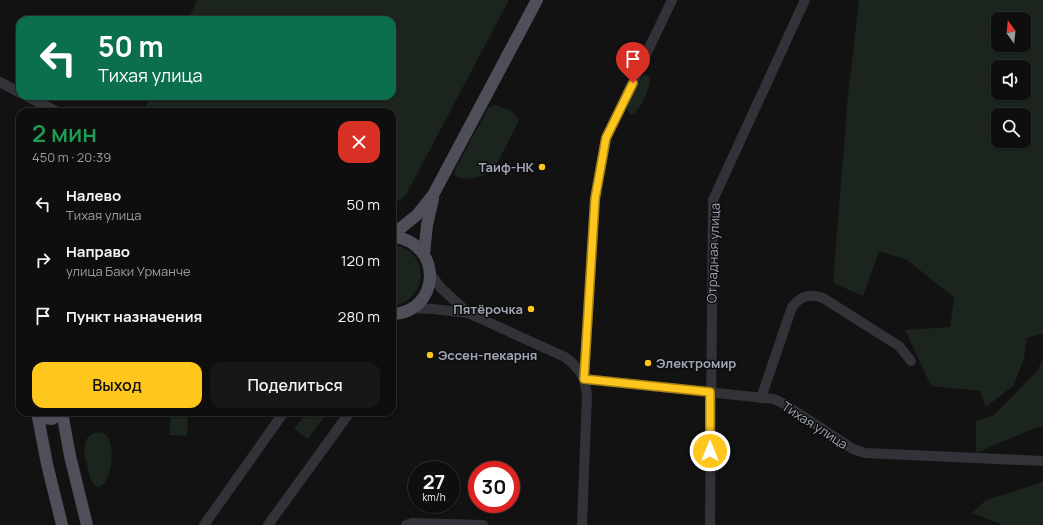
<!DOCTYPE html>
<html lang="ru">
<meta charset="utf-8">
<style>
:root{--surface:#0e0e0e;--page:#171717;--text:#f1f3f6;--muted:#9b9c9e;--line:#2e2e2e;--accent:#ffc61e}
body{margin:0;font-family:Manrope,sans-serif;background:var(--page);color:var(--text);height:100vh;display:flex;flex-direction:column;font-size:15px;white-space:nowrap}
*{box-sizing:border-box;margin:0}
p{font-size:13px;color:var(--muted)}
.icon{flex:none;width:22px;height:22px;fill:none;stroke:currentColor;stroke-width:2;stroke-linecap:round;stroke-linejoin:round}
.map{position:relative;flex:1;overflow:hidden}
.drawer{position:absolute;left:16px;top:108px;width:380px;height:308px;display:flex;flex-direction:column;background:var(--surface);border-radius:12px;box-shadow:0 1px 3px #0004,0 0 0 1px var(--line)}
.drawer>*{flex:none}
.hud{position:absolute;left:16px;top:16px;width:380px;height:84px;border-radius:12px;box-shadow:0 1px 3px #0004,0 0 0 1px var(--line);background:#0b6e4f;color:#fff;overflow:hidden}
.needle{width:26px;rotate:345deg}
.controls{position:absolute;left:991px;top:12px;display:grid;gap:8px}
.controls a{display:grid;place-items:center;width:40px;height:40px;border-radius:8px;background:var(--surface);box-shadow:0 1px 3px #0004,0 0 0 1px var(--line);font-size:20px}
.speed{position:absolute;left:408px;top:461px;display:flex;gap:8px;font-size:20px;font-weight:700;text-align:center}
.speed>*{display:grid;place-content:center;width:52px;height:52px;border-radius:50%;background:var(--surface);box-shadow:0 1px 3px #0004,0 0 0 1px var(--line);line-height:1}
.speed small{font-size:10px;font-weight:400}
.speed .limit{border:6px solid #d22;background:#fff;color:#111}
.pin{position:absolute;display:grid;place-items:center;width:34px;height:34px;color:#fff;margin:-41px -17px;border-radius:50% 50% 50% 0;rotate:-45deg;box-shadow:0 0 4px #0007}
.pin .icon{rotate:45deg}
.me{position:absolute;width:44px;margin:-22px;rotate:0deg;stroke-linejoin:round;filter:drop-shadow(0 0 3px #0008)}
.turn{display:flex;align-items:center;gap:14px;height:84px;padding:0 16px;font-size:18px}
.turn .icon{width:52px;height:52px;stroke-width:2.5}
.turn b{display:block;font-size:28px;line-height:34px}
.round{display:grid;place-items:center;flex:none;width:42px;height:42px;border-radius:12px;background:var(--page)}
.summary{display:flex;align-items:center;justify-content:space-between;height:68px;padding:0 16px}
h1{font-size:24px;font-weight:600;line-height:30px;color:#1e9e55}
.cta{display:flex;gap:8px;margin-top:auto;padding:8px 16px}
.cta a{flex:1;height:46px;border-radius:12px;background:var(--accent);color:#111;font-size:16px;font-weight:600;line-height:46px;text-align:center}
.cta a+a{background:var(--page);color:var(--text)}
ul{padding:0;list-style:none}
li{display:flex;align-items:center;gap:12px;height:56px;padding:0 16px}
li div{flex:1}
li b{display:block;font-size:15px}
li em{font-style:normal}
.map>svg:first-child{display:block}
.green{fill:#1b241d;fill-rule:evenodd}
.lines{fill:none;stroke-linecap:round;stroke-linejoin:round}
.minor{stroke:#323339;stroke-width:10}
.major{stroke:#4e4f58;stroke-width:12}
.route-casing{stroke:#a68114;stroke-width:10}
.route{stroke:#ffc61e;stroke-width:7}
.poi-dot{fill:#ffc61e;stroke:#0d0d0e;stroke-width:1.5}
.labels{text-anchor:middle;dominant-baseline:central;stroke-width:3;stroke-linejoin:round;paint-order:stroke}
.poi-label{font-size:13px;font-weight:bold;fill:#a1a6b6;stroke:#0d0d0e;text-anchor:end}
.street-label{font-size:13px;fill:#a1a6b6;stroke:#0d0d0e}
</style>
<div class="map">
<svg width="1043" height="525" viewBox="0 0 1043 525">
<rect width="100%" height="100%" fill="#121213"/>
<g class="green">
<polygon points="197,0 509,0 406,195 392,206 392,112 143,111 151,96 392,96 392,20 188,20"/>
<path d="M859,0H1043V333L1027,338L1024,358L1014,385L986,407L980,391L931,386L905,330L950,327L954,297L907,260L879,251L863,296L833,283L848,95ZM998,19H1024V45H998ZM998,67H1024V93H998ZM998,115H1024V141H998Z"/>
<path d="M644,75H648L650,78C649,91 643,104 634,114H630L627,109C630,97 636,84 644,75Z"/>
<path d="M493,105C502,106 516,112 519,121L495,167C486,176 470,182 457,177L454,174L455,170L488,108Z"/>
<path d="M392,244C430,250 430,297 394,306H392Z"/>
<polygon points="1043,356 1043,427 1037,427 976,453 976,421 994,415 1038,370"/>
<polygon points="171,412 188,412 187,436 169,435"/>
<polygon points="307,412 325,412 327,413 308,439 294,429"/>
<path d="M99,432C102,433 105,433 107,436C116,446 112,485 98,487C90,484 90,476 88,469C84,455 79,435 99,432Z"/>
<polygon points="1043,482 1043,525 1003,525 972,513 986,500"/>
</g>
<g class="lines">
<g class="minor">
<polyline points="0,82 20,93"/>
<polyline points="26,96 58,112"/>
<polyline points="430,273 440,287 468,313"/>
<path d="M413,308L433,309L468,313L565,357C574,364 579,369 584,379L774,399L784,404L853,449L865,453L1043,461"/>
<path d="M761,398L792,307C800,296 810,293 823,298L899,346L911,361"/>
<polyline points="204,525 284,412"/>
<polyline points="268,525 350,412"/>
<polyline points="406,525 412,523 483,525"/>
<polyline points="582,525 587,395 584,379 595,199 606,138 672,0"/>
<polyline points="710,525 713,200 805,0"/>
</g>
<g class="major">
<polyline points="392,235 417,215 433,195 537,0"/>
<path d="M392,236C446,244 439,313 392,314"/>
<polyline points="424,254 427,225 433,199"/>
<polyline points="37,412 47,464 62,525"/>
<polyline points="39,412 43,418 52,419 57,415 58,412"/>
<polyline points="62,412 70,456 87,525"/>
</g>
</g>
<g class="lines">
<defs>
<polyline id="route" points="633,83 606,138 595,199 584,379 710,392 710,451"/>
</defs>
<use href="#route" class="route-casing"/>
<use href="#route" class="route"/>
</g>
<g class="poi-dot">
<circle cx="542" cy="167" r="4"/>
<circle cx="531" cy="309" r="4"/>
<circle cx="430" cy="355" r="4"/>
<circle cx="648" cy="363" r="4"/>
</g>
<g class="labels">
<g class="poi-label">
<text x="534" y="167">Таиф-НК</text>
<text x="523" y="309">Пятёрочка</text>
<text x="438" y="355" text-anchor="start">Эссен-пекарня</text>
<text x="656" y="363" text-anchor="start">Электромир</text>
</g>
<g class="street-label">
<text transform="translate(713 253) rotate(-88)">Отрадная улица</text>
<text transform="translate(815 425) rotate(33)">Тихая улица</text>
</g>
</g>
</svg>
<div class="controls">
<a><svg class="needle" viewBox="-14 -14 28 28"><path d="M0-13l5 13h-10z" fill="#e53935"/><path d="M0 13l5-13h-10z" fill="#9b9c9e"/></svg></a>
<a><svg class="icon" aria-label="sound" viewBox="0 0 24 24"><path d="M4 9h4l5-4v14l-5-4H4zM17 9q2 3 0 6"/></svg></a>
<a><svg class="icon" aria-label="search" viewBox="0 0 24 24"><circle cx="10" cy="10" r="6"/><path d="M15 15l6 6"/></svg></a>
</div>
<div class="speed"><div>27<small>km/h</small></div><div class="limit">30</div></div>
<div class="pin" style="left:633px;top:83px;background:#d93025"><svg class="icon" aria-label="arrive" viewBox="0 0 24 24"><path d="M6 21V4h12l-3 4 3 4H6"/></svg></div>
<svg class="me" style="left:710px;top:451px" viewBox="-20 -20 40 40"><circle r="17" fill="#ffc61e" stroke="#fff" stroke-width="3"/><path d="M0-11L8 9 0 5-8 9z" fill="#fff"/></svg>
<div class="hud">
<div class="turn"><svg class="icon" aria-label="left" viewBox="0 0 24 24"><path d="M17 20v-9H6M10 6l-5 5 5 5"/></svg><div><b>50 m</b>Тихая улица</div></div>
</div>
<section class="drawer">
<div class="summary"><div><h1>2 мин</h1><p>450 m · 20:39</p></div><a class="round" style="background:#d93025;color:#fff"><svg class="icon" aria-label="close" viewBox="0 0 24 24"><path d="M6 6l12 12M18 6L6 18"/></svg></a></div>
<ul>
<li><svg class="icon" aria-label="left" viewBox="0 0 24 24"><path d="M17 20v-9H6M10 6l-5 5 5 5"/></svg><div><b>Налево</b><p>Тихая улица</p></div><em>50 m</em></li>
<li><svg class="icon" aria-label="right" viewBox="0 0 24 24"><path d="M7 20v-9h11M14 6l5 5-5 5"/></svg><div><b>Направо</b><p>улица Баки Урманче</p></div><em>120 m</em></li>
<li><svg class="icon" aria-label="arrive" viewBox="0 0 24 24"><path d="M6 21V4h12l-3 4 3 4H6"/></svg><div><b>Пункт назначения</b></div><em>280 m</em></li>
</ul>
<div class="cta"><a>Выход</a><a>Поделиться</a></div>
</section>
</div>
